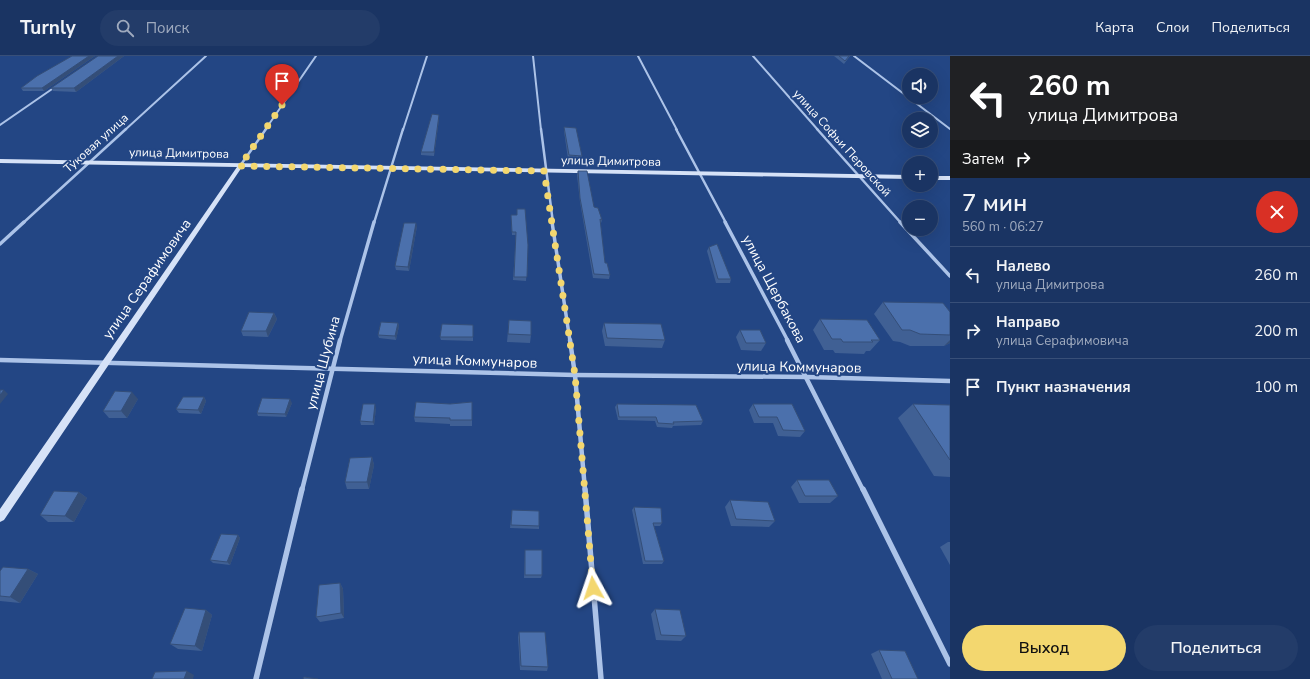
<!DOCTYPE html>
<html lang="ru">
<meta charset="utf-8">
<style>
:root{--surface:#1a3463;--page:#233c69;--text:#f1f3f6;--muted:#9faabe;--line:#384f78;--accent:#f3d76f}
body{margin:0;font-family:"Nunito Sans",sans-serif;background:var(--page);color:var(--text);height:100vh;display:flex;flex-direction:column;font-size:15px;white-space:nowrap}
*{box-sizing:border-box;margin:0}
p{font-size:13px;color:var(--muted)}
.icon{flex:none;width:22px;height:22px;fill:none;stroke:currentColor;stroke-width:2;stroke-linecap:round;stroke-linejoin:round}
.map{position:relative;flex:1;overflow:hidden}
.sheet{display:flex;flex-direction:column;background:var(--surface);width:360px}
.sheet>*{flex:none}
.hud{background:#202124;color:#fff;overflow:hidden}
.controls{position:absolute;left:902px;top:12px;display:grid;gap:8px}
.controls a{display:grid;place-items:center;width:36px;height:36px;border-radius:50%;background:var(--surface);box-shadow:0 4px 16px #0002,0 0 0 1px var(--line);font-size:20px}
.pin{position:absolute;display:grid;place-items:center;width:34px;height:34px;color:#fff;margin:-41px -17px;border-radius:50% 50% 50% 0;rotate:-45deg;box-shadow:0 0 4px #0007}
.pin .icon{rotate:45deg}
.me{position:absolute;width:44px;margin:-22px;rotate:355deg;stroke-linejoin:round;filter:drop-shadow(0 0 3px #0008)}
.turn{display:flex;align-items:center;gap:14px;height:84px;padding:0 12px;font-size:18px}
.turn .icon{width:52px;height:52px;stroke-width:2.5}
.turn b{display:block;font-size:28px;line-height:34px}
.then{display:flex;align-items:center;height:38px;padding:0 12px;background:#0003;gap:8px;font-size:15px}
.round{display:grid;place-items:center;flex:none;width:42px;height:42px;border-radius:21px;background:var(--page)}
.head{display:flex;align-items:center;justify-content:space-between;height:68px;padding:0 12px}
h1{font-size:24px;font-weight:600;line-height:30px}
.cta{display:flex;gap:8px;margin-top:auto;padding:8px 12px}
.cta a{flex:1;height:46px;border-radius:24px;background:var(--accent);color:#111;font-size:16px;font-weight:600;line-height:46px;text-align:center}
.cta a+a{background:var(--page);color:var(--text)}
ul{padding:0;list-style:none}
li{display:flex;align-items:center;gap:12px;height:56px;padding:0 12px;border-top:1px solid var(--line)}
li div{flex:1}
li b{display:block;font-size:15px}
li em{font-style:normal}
header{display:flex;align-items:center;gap:24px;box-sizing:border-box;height:56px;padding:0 20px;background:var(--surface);border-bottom:1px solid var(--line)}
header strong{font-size:19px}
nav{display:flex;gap:22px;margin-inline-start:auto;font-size:14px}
.search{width:280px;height:36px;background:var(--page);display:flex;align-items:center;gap:10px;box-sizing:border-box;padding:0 14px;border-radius:22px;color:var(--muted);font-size:15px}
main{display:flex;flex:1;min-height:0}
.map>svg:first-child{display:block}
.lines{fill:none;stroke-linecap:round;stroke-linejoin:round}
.street-far4{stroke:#acc3e8;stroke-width:2}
.street-far3{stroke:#acc3e8;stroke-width:2.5}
.street-far2{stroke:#acc3e8;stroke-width:3.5}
.street-far1{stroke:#acc3e8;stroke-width:4.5}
.street{stroke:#acc3e8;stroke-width:5.5}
.secondary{fill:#d6e2f7;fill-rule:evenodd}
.wall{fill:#406094}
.shaded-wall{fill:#344e78}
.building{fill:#4b70ac;stroke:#344e78}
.route{stroke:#f3d76f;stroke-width:7;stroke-dasharray:0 12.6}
.labels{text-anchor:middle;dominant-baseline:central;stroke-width:4;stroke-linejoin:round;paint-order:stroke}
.far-street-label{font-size:12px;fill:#fff;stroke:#234684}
.street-label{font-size:14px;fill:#fff;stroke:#234684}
</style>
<header>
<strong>Turnly</strong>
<div class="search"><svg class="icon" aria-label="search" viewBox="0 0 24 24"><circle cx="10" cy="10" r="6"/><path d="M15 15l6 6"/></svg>Поиск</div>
<nav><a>Карта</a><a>Слои</a><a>Поделиться</a></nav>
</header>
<main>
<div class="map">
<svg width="950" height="623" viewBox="0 0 950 623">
<rect width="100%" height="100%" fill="#234684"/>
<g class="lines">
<g class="street-far4">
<polyline points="533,0 541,74"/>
<polyline points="638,0 677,74"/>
<polyline points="753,0 818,74"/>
<polyline points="854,0 950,73"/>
<polyline points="0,69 55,31"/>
<polyline points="125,74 206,0"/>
<polyline points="265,74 316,0"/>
<polyline points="403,74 427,0"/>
</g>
<g class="street-far3">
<polyline points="541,73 553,167"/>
<polyline points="676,73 726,167"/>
<polyline points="817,73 901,167"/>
<polyline points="240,110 266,73"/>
<polyline points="23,167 126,73"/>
<polyline points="374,167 403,73"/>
</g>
<g class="street-far2">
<polyline points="552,166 570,285"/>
<polyline points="725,166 788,285"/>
<polyline points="900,166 950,220"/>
<polyline points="0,188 24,166"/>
<polyline points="340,285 374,166"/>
</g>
<g class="street-far1">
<polyline points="570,284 575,319 585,434"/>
<polyline points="787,284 863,434"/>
<polyline points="0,304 575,319 807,321 950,325"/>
<polyline points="302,434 340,284"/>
</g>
<g class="street">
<polyline points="585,433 601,623"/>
<polyline points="863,433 950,608"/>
<polyline points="256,623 302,433"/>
</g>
<g class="secondary">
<polygon points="0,103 909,119 909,123 242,111 4,464 0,466 0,453 237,111 0,107"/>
<rect x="931" y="120" width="19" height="4"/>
</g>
</g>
<g class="wall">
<polygon points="72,0 95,0 44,35 23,35 21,32"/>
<polygon points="98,0 124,0 76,36 53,35 51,32"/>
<polygon points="834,0 850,0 844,8"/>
<polygon points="439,63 434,100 421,99 421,96"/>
<polygon points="564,71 582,100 581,103 568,103 564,75"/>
<polygon points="578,115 594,151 602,164 601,167 600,167 605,207 610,219 609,223 593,222 580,146 577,119"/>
<polygon points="511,159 528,189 526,225 513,224 516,179 512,179"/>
<polygon points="417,170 409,215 396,214 395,210"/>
<polygon points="709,191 731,223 730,227 716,227 707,195"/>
<polygon points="883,246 950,256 950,287 944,290 910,290 900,286 893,285 874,258"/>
<polygon points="274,257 277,263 268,281 243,280 241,275"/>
<polygon points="820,263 880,284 870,295 866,295 864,298 835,297 833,294 824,294 813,274"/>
<polygon points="509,264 531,279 530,287 507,286"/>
<polygon points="398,267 399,270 396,284 379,282 378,279"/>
<polygon points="604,267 665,284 662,292 605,290 602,275"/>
<polygon points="473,269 473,285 441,284 440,281"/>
<polygon points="740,274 766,287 761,295 741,294 736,281"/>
<polygon points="204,341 206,345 201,358 179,357 176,353"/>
<polygon points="138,343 127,362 109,362 103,355"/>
<polygon points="472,346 472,370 450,370 450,368 415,366 414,361 450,348"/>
<polygon points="292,347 286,361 258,360 257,357"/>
<polygon points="617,348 703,365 701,369 673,370 672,372 657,371 655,365 618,364 615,351"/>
<polygon points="753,348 805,375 800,381 778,380 773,367 754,367 749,354"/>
<polygon points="913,348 950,349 950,421 934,420 898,362"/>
<polygon points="376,352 374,369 361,369 360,365"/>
<polygon points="372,401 374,409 369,433 347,433 345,426"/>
<polygon points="797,424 838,440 830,447 799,447 791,431"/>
<polygon points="79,436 87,442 74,466 48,466 40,459"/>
<polygon points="730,444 775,465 769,471 731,470 725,451"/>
<polygon points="634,451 662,467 660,470 654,470 664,505 662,508 643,508 632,454"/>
<polygon points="512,454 539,470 539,473 510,472"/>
<polygon points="238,479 240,482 230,509 213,507 210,504"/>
<polygon points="948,486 950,486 950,509 940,491"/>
<polygon points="525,494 542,519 541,522 524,522"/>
<polygon points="28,513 38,518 20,547 0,545 0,515"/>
<polygon points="340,527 343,533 344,562 320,566 316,561"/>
<polygon points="655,553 686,580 681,585 656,584 651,558"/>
<polygon points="206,554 212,559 202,595 178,593 170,588"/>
<polygon points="519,576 548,611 547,615 520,614 518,581"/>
<polygon points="879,594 918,623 882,623 871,598"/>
</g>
<g class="shaded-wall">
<polygon points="89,0 95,0 44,35 42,32"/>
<polygon points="118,0 124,0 76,36 74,32"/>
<polygon points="439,59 439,63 434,100 434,96"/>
<polygon points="416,167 417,170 409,215 408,211"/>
<polygon points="274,257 277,263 268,281 266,275"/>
<polygon points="398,267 399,270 396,284 395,280"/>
<polygon points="950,284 950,287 944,290"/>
<polygon points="4,334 8,338 0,348 0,339"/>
<polygon points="132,336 138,343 127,362 121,355"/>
<polygon points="204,341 206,345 201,358 198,354"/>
<polygon points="290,343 292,347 286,361 285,358"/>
<polygon points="375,348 376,352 374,369 373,366"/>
<polygon points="372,401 374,409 369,433 367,426"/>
<polygon points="79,436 87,442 74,466 65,460"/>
<polygon points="238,479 240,482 230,509 227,506"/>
<polygon points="28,513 38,518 20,547 10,541"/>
<polygon points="340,527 343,533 344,562 341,557"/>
<polygon points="206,554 212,559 202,595 195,590"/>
<polygon points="187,615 194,619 193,623 184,623"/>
</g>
<g class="building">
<polygon points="72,0 89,0 42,32 21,32 37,20"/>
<polygon points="98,0 118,0 74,32 51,32"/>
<polygon points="839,0 849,0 845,5"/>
<polygon points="432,58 439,59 434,96 421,96"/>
<polygon points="564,71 576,72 582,100 569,99"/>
<polygon points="578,115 587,115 594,151 598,152 602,164 600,163 605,207 607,207 610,219 594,218 580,142"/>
<polygon points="517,153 525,153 528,189 527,221 514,221 516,176 512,176 511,159 517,159"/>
<polygon points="404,167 416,167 408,211 395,210"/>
<polygon points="717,188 731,223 718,223 709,191"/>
<polygon points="883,246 943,247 950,256 950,279 920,278 910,274 902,274"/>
<polygon points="249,256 274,257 266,275 241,275"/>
<polygon points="820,263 867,264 880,284 871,284 873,286 843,286 841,283 832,283"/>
<polygon points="509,264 531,265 531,279 508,278"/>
<polygon points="381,266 398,267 395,280 378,279"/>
<polygon points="604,267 661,268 665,284 607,282"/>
<polygon points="442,268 473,269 473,281 440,281"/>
<polygon points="740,274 760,274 766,287 746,287"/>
<polygon points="0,334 4,334 0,339"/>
<polygon points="115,335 132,336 121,355 103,355"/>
<polygon points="183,341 204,341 198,354 176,353"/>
<polygon points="262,342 290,343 285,358 257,357"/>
<polygon points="416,346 450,348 472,346 472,364 450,364 450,362 414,361"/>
<polygon points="363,348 375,348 373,366 360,365"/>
<polygon points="617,348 696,349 703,365 673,366 674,368 658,367 656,361 619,361"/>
<polygon points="753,348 792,348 805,375 783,374 777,361 759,361"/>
<polygon points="913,348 950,349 950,404"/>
<polygon points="372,401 367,426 345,426 350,402"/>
<polygon points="797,424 829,424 838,440 805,440"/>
<polygon points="54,435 79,436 65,460 40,459"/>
<polygon points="730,444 768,446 775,465 736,463"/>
<polygon points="634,451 661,452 662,467 653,467 664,505 645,505"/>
<polygon points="512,454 539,455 539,470 511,469"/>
<polygon points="221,478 238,479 227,506 210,504"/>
<rect x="525" y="494" width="17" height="25"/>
<polygon points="3,511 28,513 10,541 0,540 0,515"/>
<polygon points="340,527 341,557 316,561 319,529"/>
<polygon points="185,552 206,554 195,590 170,588"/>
<polygon points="655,553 680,554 686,580 661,579"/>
<polygon points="519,576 545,576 548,611 521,610"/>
<polygon points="879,594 905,595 918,623 892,623"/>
<polygon points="187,615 184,623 152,623 155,616"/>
<polygon points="304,621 318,623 303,623"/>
</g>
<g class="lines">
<polyline class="route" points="282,49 240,110 544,115 575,319 593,532"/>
</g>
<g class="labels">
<g class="far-street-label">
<text transform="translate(96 87) rotate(-42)">Туковая улица</text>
<text transform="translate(842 87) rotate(48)">улица Софьи Перовской</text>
<text transform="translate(179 97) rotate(1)">улица Димитрова</text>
<text transform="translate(611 105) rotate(1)">улица Димитрова</text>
</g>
<g class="street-label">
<text transform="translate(147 223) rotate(-55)">улица Серафимовича</text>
<text transform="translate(774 233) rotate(62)">улица Щербакова</text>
<text transform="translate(475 305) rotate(2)">улица Коммунаров</text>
<text transform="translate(323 307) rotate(-75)">улица Шубина</text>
<text transform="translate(799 311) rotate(1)">улица Коммунаров</text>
</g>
</g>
</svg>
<div class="controls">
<a><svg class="icon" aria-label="sound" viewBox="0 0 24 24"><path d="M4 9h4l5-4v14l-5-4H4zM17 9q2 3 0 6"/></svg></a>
<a><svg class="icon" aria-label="layers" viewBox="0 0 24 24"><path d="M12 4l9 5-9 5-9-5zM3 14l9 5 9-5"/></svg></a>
<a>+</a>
<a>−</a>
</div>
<div class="pin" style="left:282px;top:49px;background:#d93025"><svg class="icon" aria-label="arrive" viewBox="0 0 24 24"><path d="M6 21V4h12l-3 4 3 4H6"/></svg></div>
<svg class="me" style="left:593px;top:532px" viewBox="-20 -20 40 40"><path d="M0-17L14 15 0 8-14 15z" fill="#f3d76f" stroke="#fff" stroke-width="4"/></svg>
</div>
<section class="sheet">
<div class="hud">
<div class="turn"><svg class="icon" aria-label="left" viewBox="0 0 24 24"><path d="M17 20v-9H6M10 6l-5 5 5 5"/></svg><div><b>260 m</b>улица Димитрова</div></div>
<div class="then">Затем<svg class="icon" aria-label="right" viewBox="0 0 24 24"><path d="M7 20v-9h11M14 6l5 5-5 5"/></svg></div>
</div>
<div class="head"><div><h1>7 мин</h1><p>560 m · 06:27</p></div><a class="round" style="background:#d93025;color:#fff"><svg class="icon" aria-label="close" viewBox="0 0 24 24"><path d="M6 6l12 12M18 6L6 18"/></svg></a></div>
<ul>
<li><svg class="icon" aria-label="left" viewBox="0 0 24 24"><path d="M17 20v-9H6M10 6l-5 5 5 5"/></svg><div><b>Налево</b><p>улица Димитрова</p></div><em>260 m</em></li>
<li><svg class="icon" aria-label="right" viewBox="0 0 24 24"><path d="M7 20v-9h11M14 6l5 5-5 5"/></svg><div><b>Направо</b><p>улица Серафимовича</p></div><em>200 m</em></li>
<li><svg class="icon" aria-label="arrive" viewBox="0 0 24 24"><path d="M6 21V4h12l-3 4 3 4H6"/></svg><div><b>Пункт назначения</b></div><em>100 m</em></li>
</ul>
<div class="cta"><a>Выход</a><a>Поделиться</a></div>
</section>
</main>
